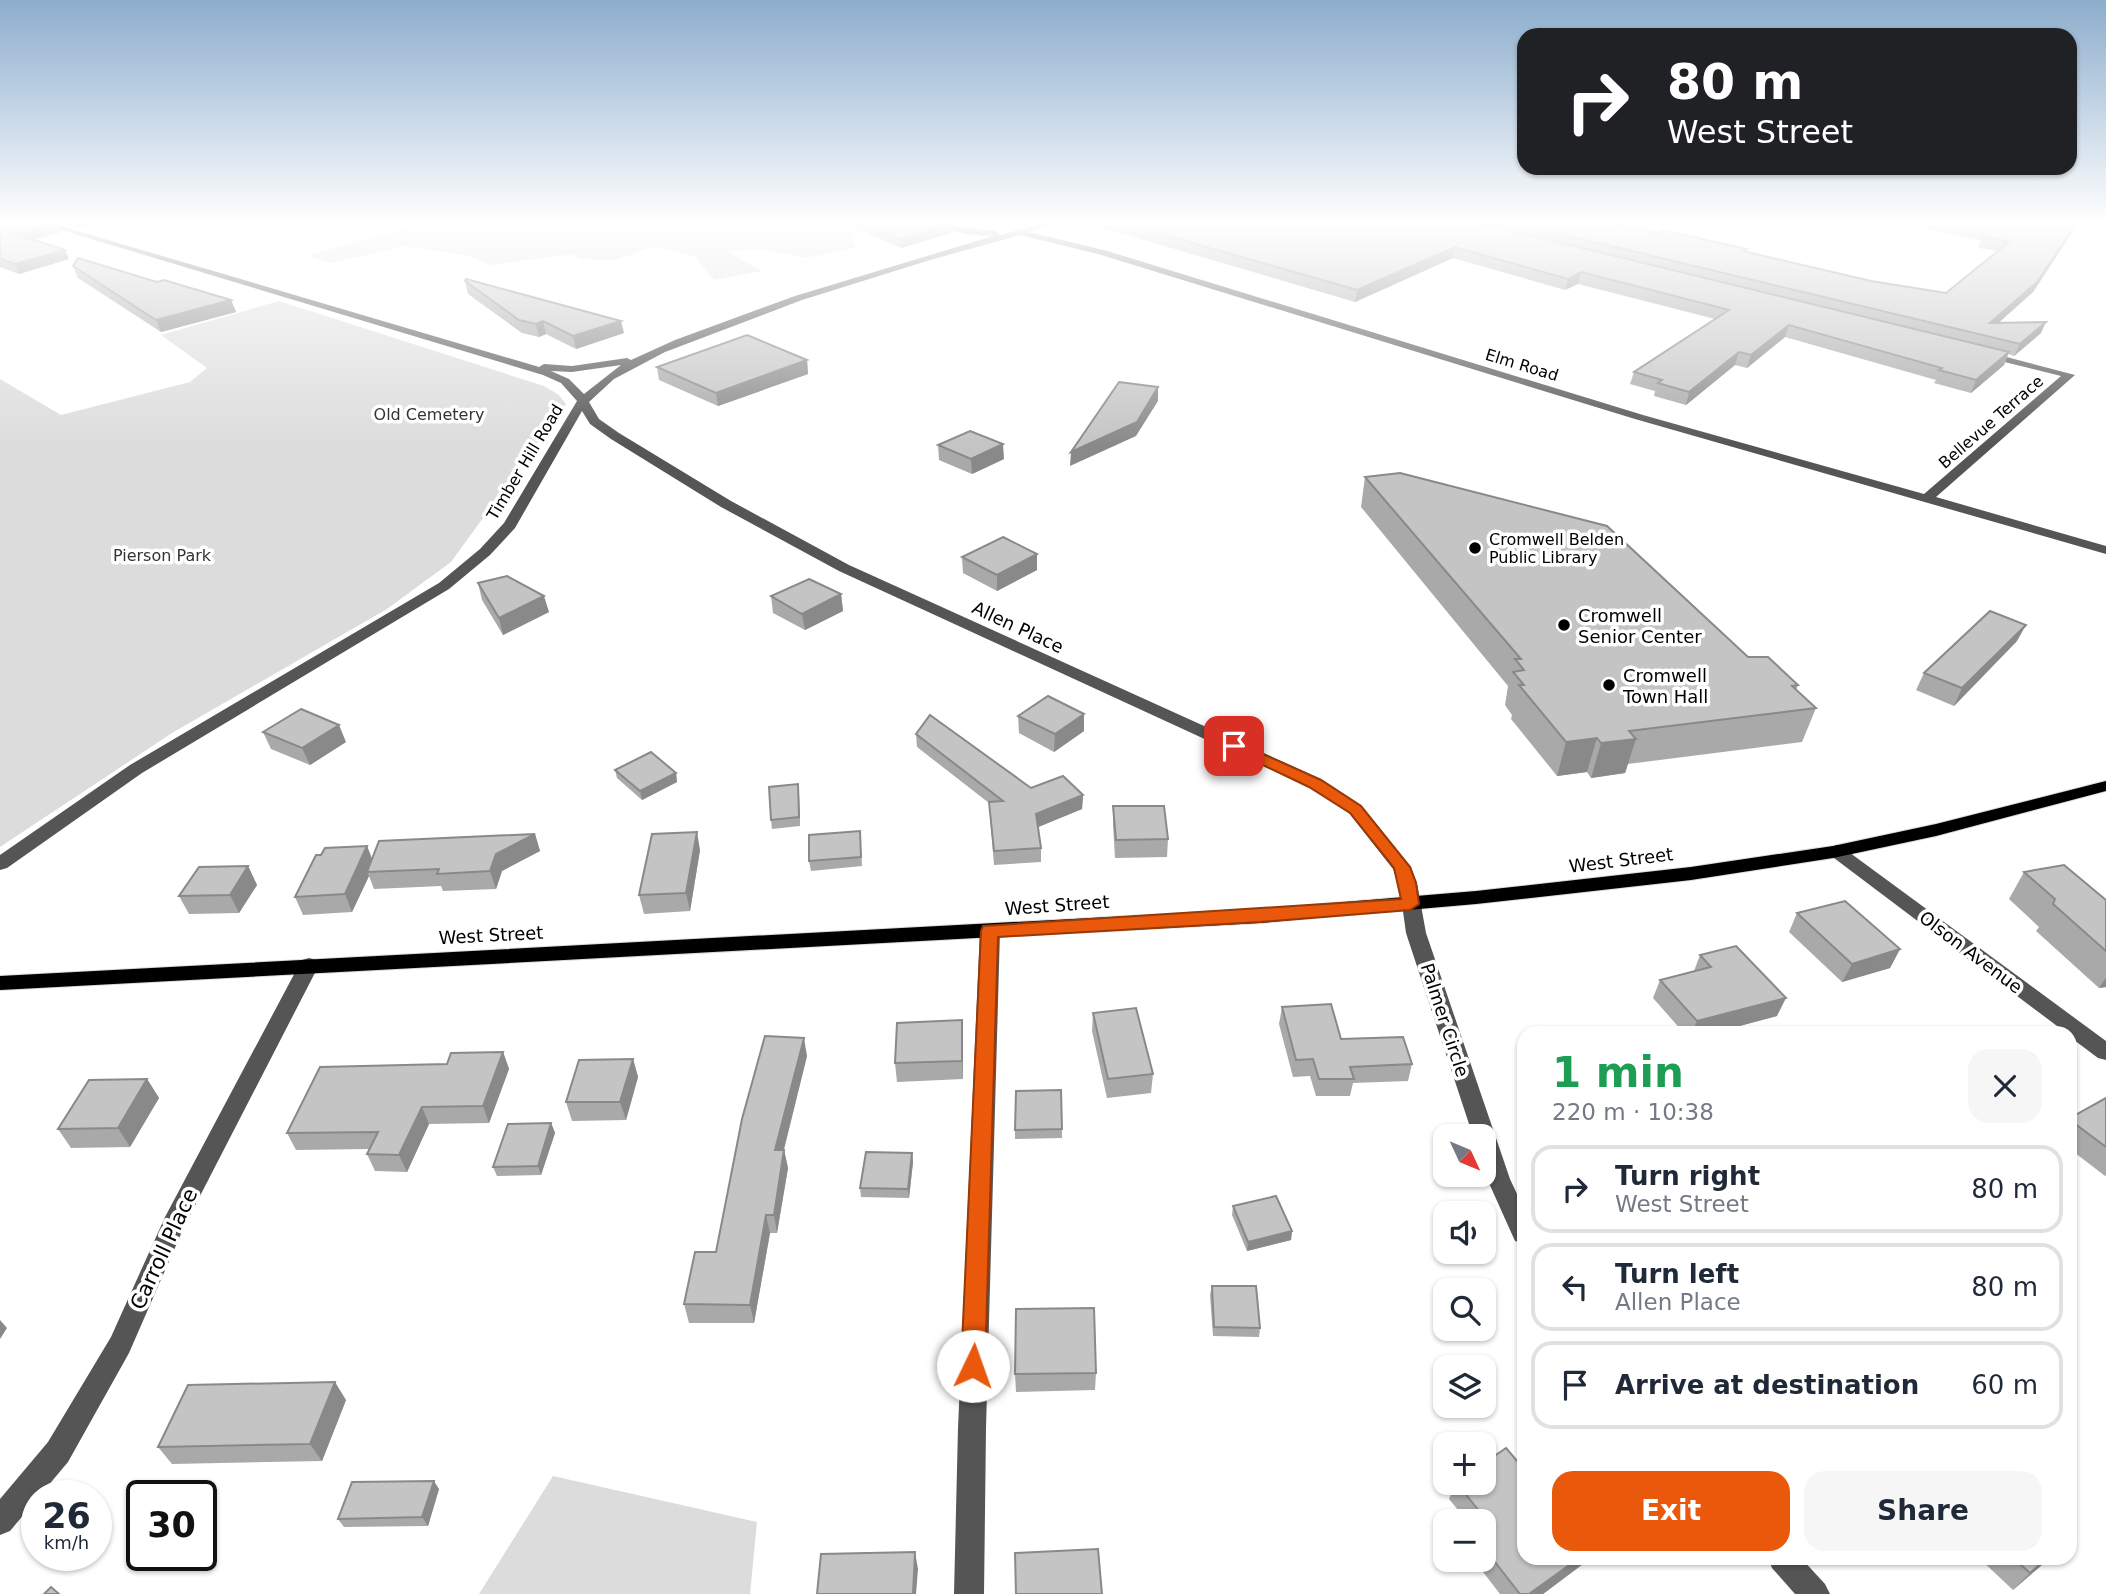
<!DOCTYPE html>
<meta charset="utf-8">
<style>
:root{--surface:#fff;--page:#f6f6f7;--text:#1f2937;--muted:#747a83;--line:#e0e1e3;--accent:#ea580c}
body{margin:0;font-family:"DejaVu Sans",sans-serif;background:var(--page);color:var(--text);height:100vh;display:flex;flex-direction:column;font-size:26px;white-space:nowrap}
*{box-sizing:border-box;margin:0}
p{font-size:23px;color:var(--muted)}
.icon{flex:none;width:38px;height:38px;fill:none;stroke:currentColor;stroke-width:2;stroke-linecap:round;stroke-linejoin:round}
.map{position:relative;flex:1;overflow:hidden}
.panel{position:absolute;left:1517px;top:1026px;width:560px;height:539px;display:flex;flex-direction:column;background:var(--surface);border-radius:21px;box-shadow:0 2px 5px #0004}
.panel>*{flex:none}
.hud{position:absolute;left:1517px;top:28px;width:560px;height:147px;border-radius:21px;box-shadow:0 2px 5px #0004;background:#202124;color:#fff;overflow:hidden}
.needle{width:46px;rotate:134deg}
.controls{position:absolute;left:1433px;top:1124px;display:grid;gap:14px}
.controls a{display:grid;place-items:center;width:63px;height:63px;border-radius:14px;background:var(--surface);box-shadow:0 2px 5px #0004;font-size:35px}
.speed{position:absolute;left:21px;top:1480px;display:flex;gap:14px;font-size:35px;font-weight:700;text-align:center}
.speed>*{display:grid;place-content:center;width:91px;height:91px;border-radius:50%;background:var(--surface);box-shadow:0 2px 5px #0004;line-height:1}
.speed small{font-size:18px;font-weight:400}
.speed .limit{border:4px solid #111;border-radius:10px;background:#fff;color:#111}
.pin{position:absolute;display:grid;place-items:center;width:60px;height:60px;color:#fff;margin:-30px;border-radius:14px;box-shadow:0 4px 10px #0006}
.me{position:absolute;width:77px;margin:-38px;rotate:3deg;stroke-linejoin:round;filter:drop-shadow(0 0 5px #0008)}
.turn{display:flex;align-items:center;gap:24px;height:147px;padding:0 35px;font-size:32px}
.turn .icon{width:91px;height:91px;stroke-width:2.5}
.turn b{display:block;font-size:49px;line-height:60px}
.round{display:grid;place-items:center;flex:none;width:74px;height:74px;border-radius:21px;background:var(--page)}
.summary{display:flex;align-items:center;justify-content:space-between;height:119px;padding:0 35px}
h1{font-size:42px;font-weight:600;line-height:52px;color:#1e9e55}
.primary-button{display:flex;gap:14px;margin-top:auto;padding:14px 35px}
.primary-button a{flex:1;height:80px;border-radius:21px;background:var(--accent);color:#fff;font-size:28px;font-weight:600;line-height:80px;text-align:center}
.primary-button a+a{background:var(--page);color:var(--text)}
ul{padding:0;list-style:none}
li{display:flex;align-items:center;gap:21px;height:88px;margin:0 14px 10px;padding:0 21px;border:4px solid var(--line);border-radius:21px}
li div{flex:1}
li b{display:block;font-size:26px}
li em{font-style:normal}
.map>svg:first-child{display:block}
.green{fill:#dcdcdc}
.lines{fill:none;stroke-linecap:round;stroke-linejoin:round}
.major-casing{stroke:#dbdbdb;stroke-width:2}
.minor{fill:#555;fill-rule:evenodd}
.major{fill:#000;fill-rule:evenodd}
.wall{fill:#a9a9a9}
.shaded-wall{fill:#898989}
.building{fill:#c4c4c4;stroke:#898989;stroke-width:2}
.route{fill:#ea580c;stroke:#983908;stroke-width:2}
.poi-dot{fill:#000;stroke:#fff;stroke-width:2.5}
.labels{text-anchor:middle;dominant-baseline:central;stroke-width:7;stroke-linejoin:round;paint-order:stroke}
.far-street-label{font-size:16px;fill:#000;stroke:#fff}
.far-park-label{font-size:16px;fill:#333;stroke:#fff}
.far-poi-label{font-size:16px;fill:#000;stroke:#fff;text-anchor:start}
.poi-label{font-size:18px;fill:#000;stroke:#fff;text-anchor:start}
.street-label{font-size:18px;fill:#000;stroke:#fff}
.near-street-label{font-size:21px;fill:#000;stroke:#fff}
</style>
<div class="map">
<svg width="2106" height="1594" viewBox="0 0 2106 1594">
<rect width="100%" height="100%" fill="#fff"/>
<g class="green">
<polygon points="423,222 766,222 772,225 848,222 855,248 805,258 763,249 726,251 762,271 714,280 694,256 654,246 616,260 579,259 573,254 489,265 470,256 406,246 331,263 307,256"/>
<polygon points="279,301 544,386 559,395 566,404 451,562 387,609 172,733 0,847 0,379 61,415 190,382 207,368 161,335"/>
<polygon points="553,1476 757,1522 750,1594 479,1594"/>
</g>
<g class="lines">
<defs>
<polygon id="major" points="2106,781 2106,791 1936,836 1833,858 1691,880 1476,904 1260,923 0,990 0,976 1260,909 1476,891 1691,867 1833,846 1936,824"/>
</defs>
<use href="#major" class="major-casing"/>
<g class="minor">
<path d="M35,222H47L539,367L544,364L572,366L627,358L631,360L675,340L795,296L993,236L964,234L924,222L996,231L1000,235L1047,222H1059L1029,232L1104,250L1643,415L1924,494L2061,376L1980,356V352L1984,351L2075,375L1936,497L2106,546V554L1635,419L1098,254L1020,235L930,260L802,300L665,352L614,379L589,402L599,419L619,433L731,501L849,565L1321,779L1361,805L1411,867L1417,883L1426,933L1510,1179L1524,1209V1244L1515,1241L1484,1172V1136H1473L1406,933L1399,883L1393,869L1349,813L1309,787L839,571L721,507L611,439L590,424L582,411L515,528L490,555L449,589L142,773L7,868L0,870V855L130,765L439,583L480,549L504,523L577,401L561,383L543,375ZM621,365L584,394L569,379L551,371L572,372Z"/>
<polygon points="1836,845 1842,847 2106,1041 2106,1060 2098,1058 2070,1037 2070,1032 2065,1032 1830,855 1827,851"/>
<polygon points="990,924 997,926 1000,931 986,1428 984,1594 954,1594 958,1428 980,931 983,926"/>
<polygon points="309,958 316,960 319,965 184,1227 129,1353 68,1462 10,1531 0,1535 0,1499 48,1442 111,1337 165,1217 299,965 302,960"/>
<polygon points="1768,1558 1801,1558 1825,1584 1830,1594 1795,1594 1772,1568"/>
</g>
<use href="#major" class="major"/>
</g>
<g class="wall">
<polygon points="0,222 61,232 34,240 65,250 69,259 19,274 0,267"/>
<polygon points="55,222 100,222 77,228"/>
<polygon points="842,222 988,222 976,226 945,222 951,224 951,233 901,248"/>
<polygon points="1083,222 1610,222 1657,233 1747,249 1746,252 1871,281 1946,293 1997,251 1978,248 1981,240 1920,228 1923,222 2079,222 2033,292 1999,322 2041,333 2014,356 2008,354 2004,365 1971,393 1934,383 1936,380 1785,337 1747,368 1735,365 1686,405 1654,396 1655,391 1630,384 1634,372 1715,319 1578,284 1565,290 1453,258 1355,302"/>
<polygon points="73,266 157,282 231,300 236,312 161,332 78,278"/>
<polygon points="465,281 624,333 576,349 546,334 539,337 522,333 468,294"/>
<polygon points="807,360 808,374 718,406 659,380 657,367"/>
<polygon points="938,445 1004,459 972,474 939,460"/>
<polygon points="1365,477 1748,657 1798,685 1796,690 1816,708 1802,742 1628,764 1625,773 1591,778 1587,772 1557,776 1511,719 1512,715 1505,705 1508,686 1361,507"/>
<polygon points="962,557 1037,570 997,591 963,573"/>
<polygon points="478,583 549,612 503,635 482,600"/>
<polygon points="841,594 843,611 805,630 773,613 771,596"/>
<polygon points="2017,641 1954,706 1916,690 1924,673"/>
<polygon points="1018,716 1084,731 1054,752 1019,733"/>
<polygon points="263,732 346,742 310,765 271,749"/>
<polygon points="916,734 1031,788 1083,795 1082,809 1038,827 1041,848 1041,862 994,865 989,803 917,747"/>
<polygon points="615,770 676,773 677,782 642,800 617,778"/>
<polygon points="798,784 800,826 772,829 771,820"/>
<polygon points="1113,806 1168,839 1167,857 1115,858 1113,824"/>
<polygon points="860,831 862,866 811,871 809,861"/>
<polygon points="535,834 540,851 502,871 496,889 443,891 441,886 374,889 369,876 352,912 303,915 295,897 321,855 367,846 372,859"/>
<polygon points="700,850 690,911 644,914 639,895"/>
<polygon points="248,866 257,885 239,913 189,914 179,896"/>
<polygon points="2024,872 2106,900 2106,987 2099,988 2036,931 2039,927 2009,899"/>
<polygon points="1797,913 1900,949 1890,968 1842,982 1789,932"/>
<polygon points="1700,955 1777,1016 1717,1032 1683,1032 1653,998 1660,980 1694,971"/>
<polygon points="1282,1007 1341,1039 1412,1064 1408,1081 1353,1083 1350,1096 1316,1096 1310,1076 1293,1077 1279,1024"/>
<polygon points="1093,1013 1153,1074 1151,1093 1107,1098 1092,1031"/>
<polygon points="963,1039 963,1079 897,1082 895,1063"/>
<polygon points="503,1052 509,1069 489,1123 429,1124 407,1172 375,1171 367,1154 369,1149 296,1150 287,1133 447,1064"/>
<polygon points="807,1056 784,1150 788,1168 777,1233 770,1233 754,1323 689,1323 684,1304 716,1252"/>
<polygon points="633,1059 638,1077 626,1120 572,1121 566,1102"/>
<polygon points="147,1079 159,1098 130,1147 71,1148 58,1129"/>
<polygon points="1061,1090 1062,1138 1015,1139 1015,1130"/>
<polygon points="2106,1098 2106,1175 2105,1176 2070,1149 2070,1118"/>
<polygon points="551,1123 555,1133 541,1175 497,1176 493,1167"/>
<polygon points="912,1153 913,1162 909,1198 861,1197 860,1188"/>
<polygon points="1233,1206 1292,1231 1291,1240 1247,1251 1232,1215"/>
<polygon points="1212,1286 1260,1328 1259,1337 1213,1336 1210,1295"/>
<polygon points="1096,1373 1095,1390 1016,1392 1015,1374"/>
<polygon points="346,1400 322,1461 172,1464 158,1447"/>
<polygon points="1456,1482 1524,1558 1589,1558 1587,1561 1543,1594 1500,1594 1473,1559 1484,1559 1484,1521 1467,1521 1449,1499"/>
<polygon points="439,1489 428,1526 344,1527 338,1519"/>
<polygon points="1979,1558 2050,1558 2013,1590"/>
</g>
<g class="shaded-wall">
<polygon points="74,222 100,222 77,228"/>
<polygon points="975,222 988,222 976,226"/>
<polygon points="2077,222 2079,222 2033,292 1985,335 1990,323"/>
<polygon points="57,223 61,232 20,244 16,234"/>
<polygon points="951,224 951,233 901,248 900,239"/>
<polygon points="1455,247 1453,258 1355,302 1357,290"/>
<polygon points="65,250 69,259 19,274 15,264"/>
<polygon points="1581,272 1578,284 1565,290 1568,279"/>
<polygon points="231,300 236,312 161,332 156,320"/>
<polygon points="543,321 546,334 539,337 536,324"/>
<polygon points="621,321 624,333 576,349 573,336"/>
<polygon points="2046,322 2041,333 2014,356 2020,344"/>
<polygon points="1789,325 1785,337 1747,368 1751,355"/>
<polygon points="1739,352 1735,365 1686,405 1689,392"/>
<polygon points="2009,352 2004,365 1971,393 1976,380"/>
<polygon points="807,360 808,374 718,406 716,393"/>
<polygon points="1158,387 1158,401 1136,436 1070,466 1071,452"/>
<polygon points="1003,444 1004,459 972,474 971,459"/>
<polygon points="1037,554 1037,570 997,591 997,575"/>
<polygon points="841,594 843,611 805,630 802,614"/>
<polygon points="544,596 549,612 503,635 499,618"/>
<polygon points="2026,625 2017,641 1954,706 1962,688"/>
<polygon points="1084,714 1084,731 1054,752 1055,734"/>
<polygon points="339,725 346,742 310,765 302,748"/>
<polygon points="1597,738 1587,772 1557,776 1566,742"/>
<polygon points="1636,739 1625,773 1591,778 1601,743"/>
<polygon points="676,773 677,782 642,800 640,791"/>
<polygon points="798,784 799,792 800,826 799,817"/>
<polygon points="1083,795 1082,809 1036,828 1036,814"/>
<polygon points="697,832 700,850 690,911 686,893"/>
<polygon points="535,834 540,851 502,871 496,889 490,871 496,854"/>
<polygon points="367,846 374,864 367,872 369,876 352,912 345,894"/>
<polygon points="248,866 257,885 239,913 230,895"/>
<polygon points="1900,949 1890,968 1842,982 1852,964"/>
<polygon points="2106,978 2106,987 2099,988"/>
<polygon points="1786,998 1777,1016 1717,1032 1692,1032 1697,1021"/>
<polygon points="962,1020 963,1039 963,1079 962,1061"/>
<polygon points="804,1038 807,1056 779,1168 775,1150"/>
<polygon points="503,1052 509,1069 489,1123 483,1106"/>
<polygon points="633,1059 638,1077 626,1120 620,1102"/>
<polygon points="147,1079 159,1098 130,1147 118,1128"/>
<polygon points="422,1107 429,1124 407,1172 399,1155"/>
<polygon points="551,1123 555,1133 541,1175 538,1166"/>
<polygon points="784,1150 788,1168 777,1233 774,1215"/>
<polygon points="912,1153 913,1162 909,1198 908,1189"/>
<polygon points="766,1215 770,1233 754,1323 750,1305"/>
<polygon points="1292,1231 1291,1240 1247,1251 1248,1242"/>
<polygon points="0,1320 7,1328 0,1339"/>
<polygon points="335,1382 346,1400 322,1461 310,1444"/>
<polygon points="434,1481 439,1489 428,1526 422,1517"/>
<polygon points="915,1552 918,1569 916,1594 913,1594"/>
<polygon points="1579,1558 1589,1558 1587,1561 1543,1594 1529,1594"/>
<polygon points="2047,1558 2050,1558 2013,1590 2030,1573"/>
</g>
<g class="building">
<polygon points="0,222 51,222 57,223 16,234 65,250 15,264 0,259"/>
<polygon points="861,222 942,222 951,224 900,239"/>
<polygon points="1119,222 1475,222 2009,352 1976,380 1939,370 1942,368 1789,325 1751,355 1739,352 1689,392 1658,383 1662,380 1634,372 1729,310 1581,272 1568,279 1455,247 1357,290"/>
<polygon points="1511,222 1610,222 1657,233 1663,230 1747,249 1743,251 1871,281 1946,293 2009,242 1982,237 1987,230 1945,222 2077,222 2038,281 1990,323 2046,322 2020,344"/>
<polygon points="78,258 157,282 164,280 231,300 156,320 73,266"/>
<polygon points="466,279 621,321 573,336 543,321 536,324 519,320 465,281"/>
<polygon points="747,335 807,360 716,393 657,367"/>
<polygon points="1119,382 1158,387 1137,422 1071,452"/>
<polygon points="970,431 1003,444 971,459 938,445"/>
<polygon points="1400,473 1607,526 1748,657 1768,657 1798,685 1792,686 1816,708 1629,731 1636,739 1601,743 1597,738 1566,742 1519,685 1524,685 1513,672 1524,670 1515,659 1521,659 1365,477"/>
<polygon points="1003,537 1037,554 997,575 962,557"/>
<polygon points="507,576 544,596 499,618 478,583"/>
<polygon points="809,579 841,594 802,614 771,596"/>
<polygon points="1990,611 2026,625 1962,688 1924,673"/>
<polygon points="1048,696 1084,714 1055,734 1018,716"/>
<polygon points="301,709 339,725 302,748 263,732"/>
<polygon points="930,715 1031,788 1063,776 1083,795 1036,814 1041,848 994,851 989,802 1003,801 916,734"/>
<polygon points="651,752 676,773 640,791 615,770"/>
<polygon points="798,784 799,817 771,820 769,787"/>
<polygon points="1113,806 1164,806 1168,839 1116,840"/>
<polygon points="860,831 861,857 809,861 809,835"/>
<polygon points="697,832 686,893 639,895 652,834"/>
<polygon points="535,834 496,854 490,871 437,874 439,869 367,872 379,841"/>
<polygon points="367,846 345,894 295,897 316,855 321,855 325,848"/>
<polygon points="2064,865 2106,900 2106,951 2053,904 2055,899 2024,872"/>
<polygon points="248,866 230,895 179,896 199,867"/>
<polygon points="1845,901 1900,949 1852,964 1797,913"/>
<polygon points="1736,946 1786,998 1697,1021 1660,980 1711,967 1700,955"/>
<polygon points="1331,1004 1341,1039 1403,1037 1412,1064 1350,1067 1354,1079 1319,1079 1313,1059 1296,1060 1282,1007"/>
<polygon points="1136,1008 1153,1074 1108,1079 1093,1013"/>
<polygon points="962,1020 962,1061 895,1063 897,1023"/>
<polygon points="765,1036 804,1038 775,1150 784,1150 774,1215 766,1215 750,1305 684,1304 695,1252 716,1252 742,1119"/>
<polygon points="503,1052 483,1106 422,1107 399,1155 367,1154 378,1132 287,1133 320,1067 447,1064 451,1053"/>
<polygon points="633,1059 620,1102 566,1102 579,1060"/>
<polygon points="147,1079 118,1128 58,1129 89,1080"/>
<polygon points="1061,1090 1062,1129 1015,1130 1016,1091"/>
<polygon points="2106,1098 2106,1147 2070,1120 2070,1118"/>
<polygon points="551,1123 538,1166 493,1167 508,1124"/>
<polygon points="866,1152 912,1153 908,1189 860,1188"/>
<polygon points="1276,1196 1292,1231 1248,1242 1233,1206"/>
<polygon points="1212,1286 1256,1286 1260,1328 1214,1327"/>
<polygon points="1094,1308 1096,1373 1015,1374 1016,1309"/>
<polygon points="335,1382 310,1444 158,1447 188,1385"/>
<polygon points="1506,1448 1524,1469 1524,1558 1579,1558 1529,1594 1520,1594 1484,1548 1484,1531 1491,1526 1456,1482 1484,1482 1484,1463"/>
<polygon points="434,1481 422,1517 338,1519 352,1482"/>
<polygon points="1098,1549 1102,1594 1016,1594 1015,1553"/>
<polygon points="915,1552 913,1594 817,1594 821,1554"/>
<polygon points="2013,1558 2047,1558 2030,1573"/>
<polygon points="51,1587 59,1594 44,1594"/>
</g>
<linearGradient id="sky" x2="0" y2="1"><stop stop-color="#8cadcc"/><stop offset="0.5" stop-color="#fff"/><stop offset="1" stop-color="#fff" stop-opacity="0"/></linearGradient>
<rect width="2106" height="445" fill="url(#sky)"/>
<polygon class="route" points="1234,741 1321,780 1361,806 1410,867 1416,883 1419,904 1410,910 1260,922 998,937 985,1366 982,1373 973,1377 965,1373 961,1366 981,931 983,926 1401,899 1394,868 1350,813 1309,787 1229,749 1227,746"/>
<g class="poi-dot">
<circle cx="1475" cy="548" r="7"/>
<circle cx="1564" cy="625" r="7"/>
<circle cx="1609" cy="685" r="7"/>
</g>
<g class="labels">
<g class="far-street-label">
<text transform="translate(1522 365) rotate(17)">Elm Road</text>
<text transform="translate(1991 422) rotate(-41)">Bellevue Terrace</text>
<text transform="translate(525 462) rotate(-59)">Timber Hill Road</text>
</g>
<g class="far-park-label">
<text x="429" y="414">Old Cemetery</text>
<text x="162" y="555">Pierson Park</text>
</g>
<g class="far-poi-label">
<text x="1489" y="539">Cromwell Belden<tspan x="1489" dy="18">Public Library</tspan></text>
</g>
<g class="poi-label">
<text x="1578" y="615">Cromwell<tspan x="1578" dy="21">Senior Center</tspan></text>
<text x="1623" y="675">Cromwell<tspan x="1623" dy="21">Town Hall</tspan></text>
</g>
<g class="street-label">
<text transform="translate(1018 627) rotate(25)">Allen Place</text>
<text transform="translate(1621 860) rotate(-7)">West Street</text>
<text transform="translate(1057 905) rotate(-4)">West Street</text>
<text transform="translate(491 935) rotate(-3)">West Street</text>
<text transform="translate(1971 952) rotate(37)">Olson Avenue</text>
<text transform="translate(1445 1020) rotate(72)">Palmer Circle</text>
</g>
<g class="near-street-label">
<text transform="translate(164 1249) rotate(-65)">Carroll Place</text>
</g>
</g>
</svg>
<div class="controls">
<a><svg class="needle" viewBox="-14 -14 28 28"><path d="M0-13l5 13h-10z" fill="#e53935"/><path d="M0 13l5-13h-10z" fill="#747a83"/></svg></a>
<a><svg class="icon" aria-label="sound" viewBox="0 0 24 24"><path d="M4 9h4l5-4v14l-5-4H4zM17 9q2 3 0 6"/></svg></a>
<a><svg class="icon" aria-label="search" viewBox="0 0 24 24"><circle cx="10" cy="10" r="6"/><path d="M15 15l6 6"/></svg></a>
<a><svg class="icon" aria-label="layers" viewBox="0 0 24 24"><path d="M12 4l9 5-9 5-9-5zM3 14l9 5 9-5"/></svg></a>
<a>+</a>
<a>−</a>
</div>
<div class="speed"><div>26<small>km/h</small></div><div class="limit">30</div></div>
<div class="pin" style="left:1234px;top:746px;background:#d93025"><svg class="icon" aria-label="arrive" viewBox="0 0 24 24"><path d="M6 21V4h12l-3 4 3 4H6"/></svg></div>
<svg class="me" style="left:973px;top:1366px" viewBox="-20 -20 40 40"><circle r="19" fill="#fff"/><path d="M0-13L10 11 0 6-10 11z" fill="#ea580c"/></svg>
<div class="hud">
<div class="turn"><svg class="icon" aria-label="right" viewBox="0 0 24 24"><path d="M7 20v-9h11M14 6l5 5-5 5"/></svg><div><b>80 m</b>West Street</div></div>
</div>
<section class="panel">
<div class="summary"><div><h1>1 min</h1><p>220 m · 10:38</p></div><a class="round"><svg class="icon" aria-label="close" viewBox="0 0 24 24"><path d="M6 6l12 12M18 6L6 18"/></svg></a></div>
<ul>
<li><svg class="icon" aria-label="right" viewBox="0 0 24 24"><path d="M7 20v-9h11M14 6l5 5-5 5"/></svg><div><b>Turn right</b><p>West Street</p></div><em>80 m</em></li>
<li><svg class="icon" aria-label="left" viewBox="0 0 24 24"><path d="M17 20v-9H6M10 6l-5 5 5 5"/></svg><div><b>Turn left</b><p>Allen Place</p></div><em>80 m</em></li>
<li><svg class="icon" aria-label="arrive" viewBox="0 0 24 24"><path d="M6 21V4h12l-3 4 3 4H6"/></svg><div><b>Arrive at destination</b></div><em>60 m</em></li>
</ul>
<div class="primary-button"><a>Exit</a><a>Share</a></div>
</section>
</div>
